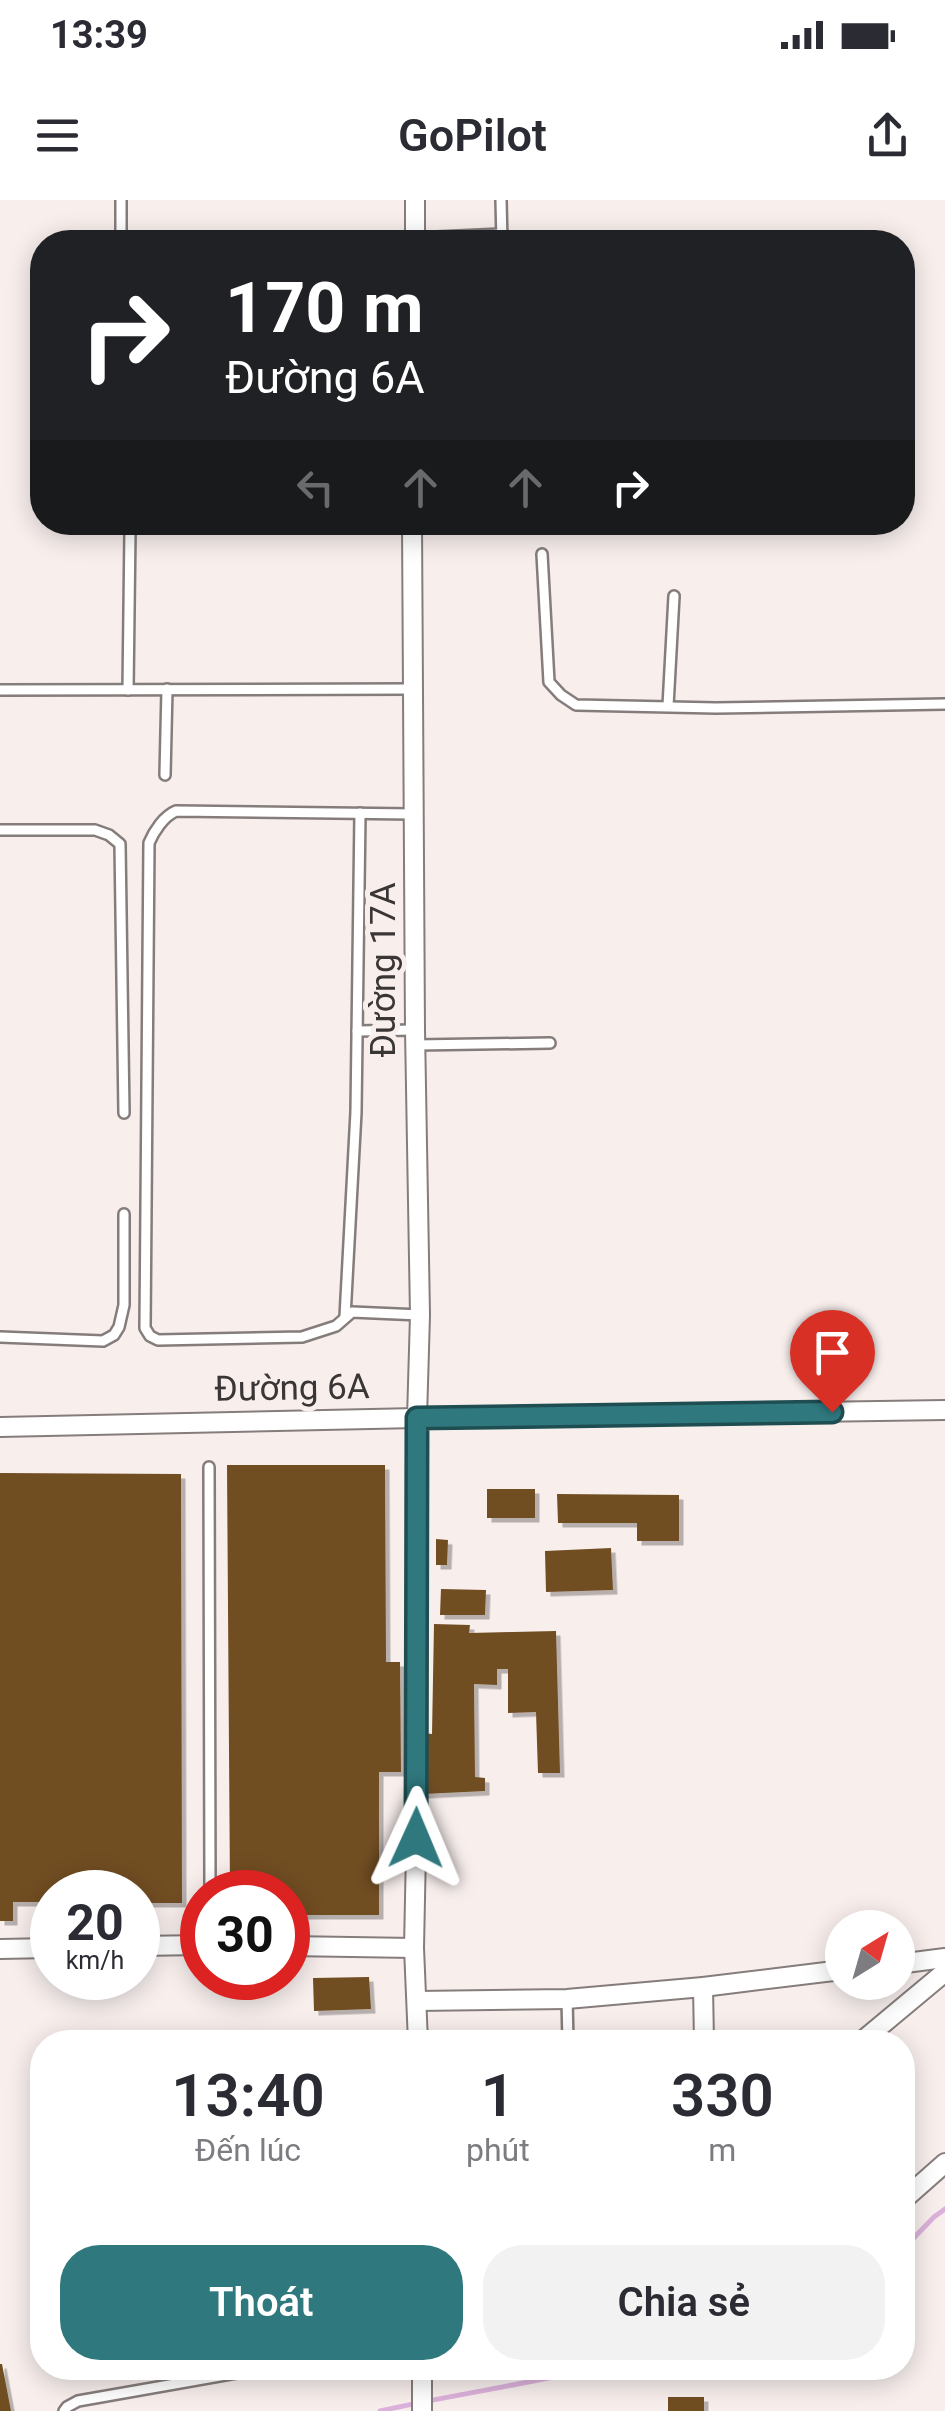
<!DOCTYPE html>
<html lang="vi">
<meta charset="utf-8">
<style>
:root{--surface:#fff;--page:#f2f2f3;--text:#2b2b33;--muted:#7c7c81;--accent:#2f787e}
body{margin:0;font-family:Roboto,sans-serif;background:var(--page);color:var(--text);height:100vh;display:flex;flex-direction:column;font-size:38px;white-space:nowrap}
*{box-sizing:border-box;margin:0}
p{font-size:32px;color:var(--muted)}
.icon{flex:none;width:55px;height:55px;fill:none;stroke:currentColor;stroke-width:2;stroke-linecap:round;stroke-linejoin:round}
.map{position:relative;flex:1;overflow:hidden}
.drawer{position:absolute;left:30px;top:1830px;width:885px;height:350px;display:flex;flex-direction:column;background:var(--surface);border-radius:40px;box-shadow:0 5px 25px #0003}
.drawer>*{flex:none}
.banner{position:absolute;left:30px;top:30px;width:885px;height:305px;border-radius:40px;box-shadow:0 5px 25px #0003;background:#202124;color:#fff;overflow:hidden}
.needle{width:65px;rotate:37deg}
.fabs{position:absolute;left:825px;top:1710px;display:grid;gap:20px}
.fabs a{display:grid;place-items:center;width:90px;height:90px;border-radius:50%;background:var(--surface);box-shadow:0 5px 25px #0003;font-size:50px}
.speed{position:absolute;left:30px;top:1670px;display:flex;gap:20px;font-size:50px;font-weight:700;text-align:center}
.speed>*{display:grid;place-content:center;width:130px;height:130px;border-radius:50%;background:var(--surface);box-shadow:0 5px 25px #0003;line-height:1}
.speed small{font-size:25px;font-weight:400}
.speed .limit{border:15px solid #d22;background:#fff;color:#111}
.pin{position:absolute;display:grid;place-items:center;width:85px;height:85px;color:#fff;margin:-102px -42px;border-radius:50% 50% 50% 0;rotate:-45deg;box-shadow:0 0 10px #0007}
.pin .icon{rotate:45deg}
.me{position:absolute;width:110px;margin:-55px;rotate:1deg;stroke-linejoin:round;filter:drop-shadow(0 0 8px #0008)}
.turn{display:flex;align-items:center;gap:35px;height:210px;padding:0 30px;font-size:45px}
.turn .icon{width:130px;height:130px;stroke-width:2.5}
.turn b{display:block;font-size:70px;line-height:85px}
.lanes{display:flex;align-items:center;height:95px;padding:0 30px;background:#0003;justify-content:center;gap:50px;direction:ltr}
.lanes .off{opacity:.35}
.eta{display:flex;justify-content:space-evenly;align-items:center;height:170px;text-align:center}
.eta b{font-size:60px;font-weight:600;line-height:70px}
.primary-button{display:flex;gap:20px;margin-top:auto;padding:20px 30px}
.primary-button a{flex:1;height:115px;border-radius:40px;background:var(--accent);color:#fff;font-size:40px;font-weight:600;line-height:115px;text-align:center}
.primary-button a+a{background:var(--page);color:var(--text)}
.status{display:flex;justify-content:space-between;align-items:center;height:70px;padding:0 50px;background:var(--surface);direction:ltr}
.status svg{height:28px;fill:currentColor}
header{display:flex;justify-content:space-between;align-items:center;height:130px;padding:0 30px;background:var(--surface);font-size:45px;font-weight:600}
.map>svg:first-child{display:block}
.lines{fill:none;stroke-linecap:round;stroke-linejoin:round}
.stream{stroke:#dcb1db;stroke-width:5}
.building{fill:#714d23;filter:url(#shadow)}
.lane-casing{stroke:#857d7b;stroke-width:14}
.street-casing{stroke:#857d7b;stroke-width:22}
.lane{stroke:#fff;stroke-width:9}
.street{stroke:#fff;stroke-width:18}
.route-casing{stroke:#1f4e52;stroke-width:25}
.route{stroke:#2f787e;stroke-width:18}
.labels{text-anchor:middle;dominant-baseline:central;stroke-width:10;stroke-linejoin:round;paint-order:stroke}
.street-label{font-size:35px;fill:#3a3636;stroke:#f8efed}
</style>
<div class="status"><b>13:39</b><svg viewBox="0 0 49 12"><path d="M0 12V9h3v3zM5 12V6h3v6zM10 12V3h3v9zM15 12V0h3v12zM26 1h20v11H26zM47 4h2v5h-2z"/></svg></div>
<header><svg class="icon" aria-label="menu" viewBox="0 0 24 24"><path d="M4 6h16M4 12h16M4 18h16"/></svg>GoPilot<svg class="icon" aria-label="share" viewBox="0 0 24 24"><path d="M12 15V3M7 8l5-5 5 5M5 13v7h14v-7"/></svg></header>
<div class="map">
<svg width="945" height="2211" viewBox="0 0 945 2211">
<defs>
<filter id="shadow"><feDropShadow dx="4.5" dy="4.5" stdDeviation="0" flood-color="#0004"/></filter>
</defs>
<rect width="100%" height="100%" fill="#f8efed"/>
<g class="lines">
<g class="stream">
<polyline points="902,2050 934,2017 945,2009"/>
<path d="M380,2211C451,2195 523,2185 594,2168"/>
</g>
</g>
<g class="building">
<polygon points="227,1265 385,1265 386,1462 400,1462 401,1572 379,1572 379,1715 288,1715 288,1692 230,1692"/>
<polygon points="0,1273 181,1274 182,1703 138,1703 138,1692 52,1692 52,1702 13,1702 13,1721 0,1721"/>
<rect x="487" y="1289" width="48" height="29"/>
<polygon points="557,1294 679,1295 679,1341 637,1341 637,1323 558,1323"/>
<polygon points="436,1339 448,1340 447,1365 436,1365"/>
<polygon points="611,1348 613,1390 546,1392 545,1351"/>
<polygon points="441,1389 486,1390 485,1415 440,1415"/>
<polygon points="434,1424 470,1425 469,1433 556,1431 560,1573 538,1573 536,1512 508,1513 508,1469 497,1469 497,1485 474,1484 475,1577 485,1578 485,1591 423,1594 423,1533 432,1534"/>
<polygon points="369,1777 371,1809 314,1811 313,1778"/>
<polygon points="0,2164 2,2164 11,2211 0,2211"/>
<rect x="668" y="2197" width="36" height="14"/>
</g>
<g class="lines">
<defs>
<g id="lane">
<polyline points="121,0 121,42"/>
<polyline points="501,0 502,42"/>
<polyline points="415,38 501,34"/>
<polyline points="542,354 549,482 561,495 576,505 716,508 945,504"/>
<polyline points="0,490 413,489"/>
<polyline points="128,490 130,330"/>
<polyline points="668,506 674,396"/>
<polyline points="165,575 167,489"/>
<path d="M413,614L176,611C164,616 154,631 149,643L145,1128L150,1136L158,1140L302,1137L336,1126L352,1112L420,1115"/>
<polyline points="0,630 95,630 109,635 120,644 124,913"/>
<polyline points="357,831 414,830"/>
<polyline points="416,845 550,843"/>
<polyline points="345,1117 356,912 360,613"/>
<polyline points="0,1137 103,1141 114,1135 119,1127 124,1105 124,1014"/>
<polyline points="209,1267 210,1692"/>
<polyline points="567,1799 568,1842"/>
<polyline points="64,2211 67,2207 78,2201 266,2168"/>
</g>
<g id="street">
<polyline points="415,42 415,0"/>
<polyline points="412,322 415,830 420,1115 417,1218 417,1601 414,1748 418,1842"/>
<polyline points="0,1227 417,1218 945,1210"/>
<polyline points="138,1746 202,1745"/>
<polyline points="288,1746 414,1748"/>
<polyline points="0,1749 52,1748"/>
<polyline points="898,1764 945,1758"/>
<polyline points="703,1787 704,1842"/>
<polyline points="417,1801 567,1799 703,1787 842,1770"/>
<polyline points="861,1842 945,1772"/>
<polyline points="902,2001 945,1963"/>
<polyline points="422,2168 422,2211"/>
</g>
</defs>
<use href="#lane" class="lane-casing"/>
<use href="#street" class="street-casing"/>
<use href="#lane" class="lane"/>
<use href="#street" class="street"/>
</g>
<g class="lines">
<defs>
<polyline id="route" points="416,1638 417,1218 832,1212"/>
</defs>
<use href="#route" class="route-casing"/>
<use href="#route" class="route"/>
</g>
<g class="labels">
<g class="street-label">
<text transform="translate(383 770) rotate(-90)">Đường 17A</text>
<text transform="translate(292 1188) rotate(-1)">Đường 6A</text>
</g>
</g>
</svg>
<div class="fabs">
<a><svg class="needle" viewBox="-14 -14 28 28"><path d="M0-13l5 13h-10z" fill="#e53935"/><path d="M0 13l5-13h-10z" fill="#7c7c81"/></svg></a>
</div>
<div class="speed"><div>20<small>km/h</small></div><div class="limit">30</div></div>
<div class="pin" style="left:832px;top:1212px;background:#d93025"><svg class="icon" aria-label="arrive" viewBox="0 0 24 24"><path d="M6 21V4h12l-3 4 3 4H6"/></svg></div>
<svg class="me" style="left:416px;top:1638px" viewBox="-20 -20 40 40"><path d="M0-17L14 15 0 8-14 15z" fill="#2f787e" stroke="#fff" stroke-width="4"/></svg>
<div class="banner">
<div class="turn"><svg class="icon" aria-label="right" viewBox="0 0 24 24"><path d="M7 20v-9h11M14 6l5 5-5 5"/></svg><div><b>170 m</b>Đường 6A</div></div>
<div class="lanes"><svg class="icon off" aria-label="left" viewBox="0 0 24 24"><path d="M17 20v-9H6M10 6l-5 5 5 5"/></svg><svg class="icon off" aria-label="ahead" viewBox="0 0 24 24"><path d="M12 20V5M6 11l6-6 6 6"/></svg><svg class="icon off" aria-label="ahead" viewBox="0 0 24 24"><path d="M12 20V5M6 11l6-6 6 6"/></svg><svg class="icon" aria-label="right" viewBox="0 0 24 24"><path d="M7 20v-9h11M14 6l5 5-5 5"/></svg></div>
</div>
<section class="drawer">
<div class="eta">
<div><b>13:40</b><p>Đến lúc</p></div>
<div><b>1</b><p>phút</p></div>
<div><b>330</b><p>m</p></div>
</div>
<div class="primary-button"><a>Thoát</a><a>Chia sẻ</a></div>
</section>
</div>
